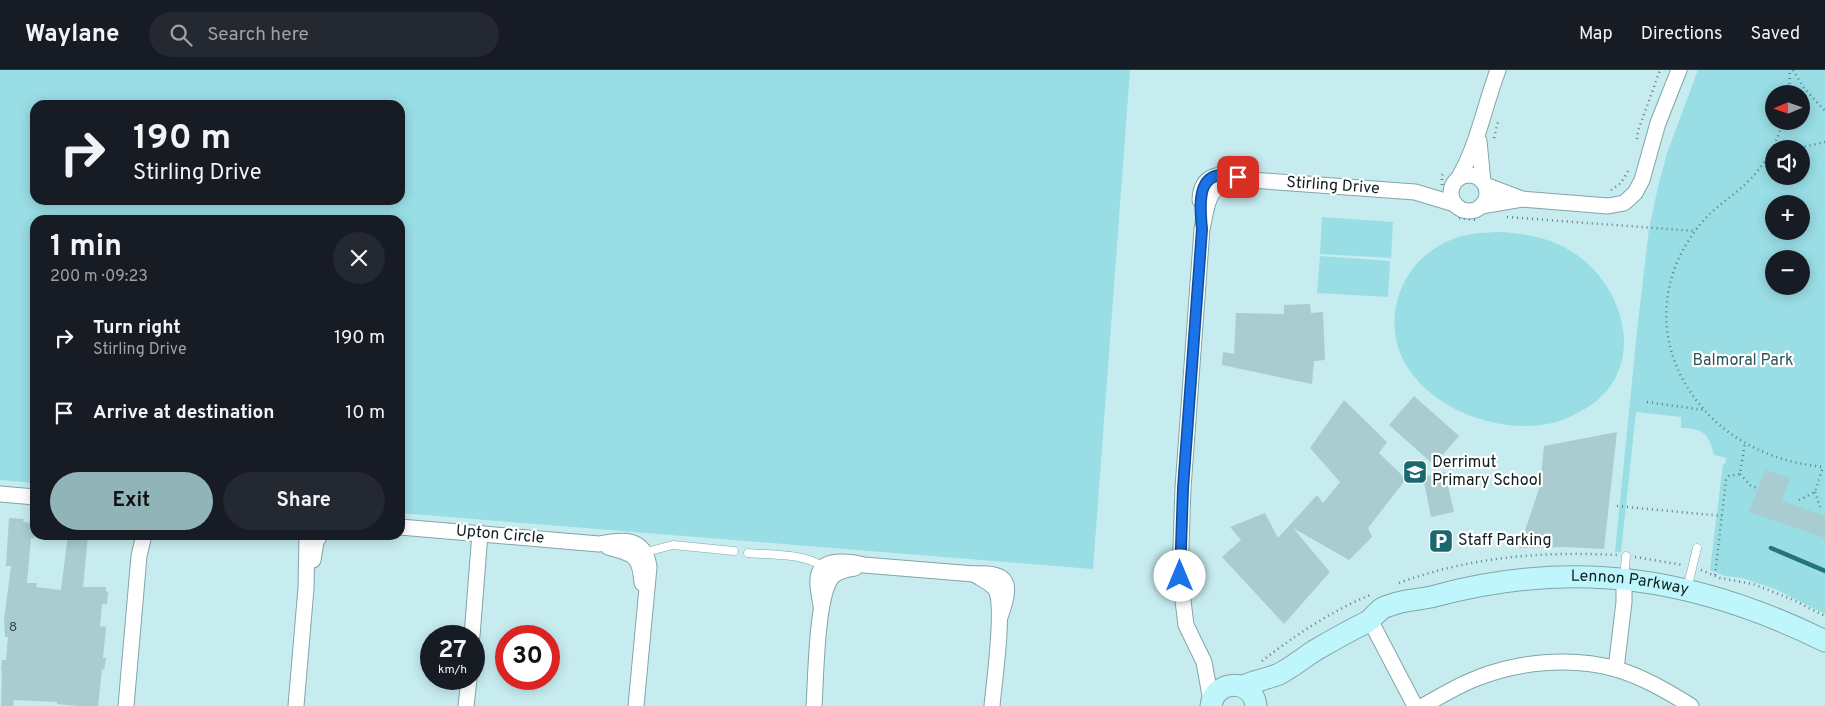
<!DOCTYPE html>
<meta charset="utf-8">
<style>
:root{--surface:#171b24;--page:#242831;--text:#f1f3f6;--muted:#9ea1a6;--line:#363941;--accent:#91b4b9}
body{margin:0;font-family:Overpass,sans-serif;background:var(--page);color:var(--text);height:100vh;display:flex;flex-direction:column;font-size:19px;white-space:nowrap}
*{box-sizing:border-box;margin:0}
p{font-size:16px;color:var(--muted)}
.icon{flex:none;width:28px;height:28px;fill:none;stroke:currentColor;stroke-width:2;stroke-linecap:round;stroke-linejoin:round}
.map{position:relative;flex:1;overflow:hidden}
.details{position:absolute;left:30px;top:145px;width:375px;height:325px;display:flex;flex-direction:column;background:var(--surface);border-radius:15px;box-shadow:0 2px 12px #0003}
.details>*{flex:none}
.banner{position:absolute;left:30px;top:30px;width:375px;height:105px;border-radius:15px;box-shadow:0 2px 12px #0003;background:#171b24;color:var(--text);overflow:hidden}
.needle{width:32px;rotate:268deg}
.buttons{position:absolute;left:1765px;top:15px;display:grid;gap:10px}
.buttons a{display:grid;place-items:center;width:45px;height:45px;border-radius:50%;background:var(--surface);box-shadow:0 2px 12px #0003;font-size:25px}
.speed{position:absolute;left:420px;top:555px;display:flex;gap:10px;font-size:25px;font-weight:700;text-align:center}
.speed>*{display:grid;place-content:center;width:65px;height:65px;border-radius:50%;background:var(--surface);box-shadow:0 2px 12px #0003;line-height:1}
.speed small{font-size:12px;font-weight:400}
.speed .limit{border:8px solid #d22;background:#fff;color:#111}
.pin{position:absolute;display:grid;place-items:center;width:42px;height:42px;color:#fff;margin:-21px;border-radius:10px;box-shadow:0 2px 8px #0006}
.me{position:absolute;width:55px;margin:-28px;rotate:0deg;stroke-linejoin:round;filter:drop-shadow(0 0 4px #0008)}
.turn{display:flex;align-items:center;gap:18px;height:105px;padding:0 20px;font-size:22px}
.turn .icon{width:65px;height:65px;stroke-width:2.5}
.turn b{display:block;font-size:35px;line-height:42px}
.round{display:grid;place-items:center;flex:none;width:52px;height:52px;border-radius:26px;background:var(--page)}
.head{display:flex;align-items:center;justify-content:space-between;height:85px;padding:0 20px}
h1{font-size:30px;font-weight:700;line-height:38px}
.button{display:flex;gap:10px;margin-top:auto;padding:10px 20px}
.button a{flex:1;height:58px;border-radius:30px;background:var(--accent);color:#111;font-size:20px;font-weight:700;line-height:58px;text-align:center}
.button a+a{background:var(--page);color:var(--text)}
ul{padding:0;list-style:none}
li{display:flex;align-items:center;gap:15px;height:75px;padding:0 20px}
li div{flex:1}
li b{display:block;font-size:19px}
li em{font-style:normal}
header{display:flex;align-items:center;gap:30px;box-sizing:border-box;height:70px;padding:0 25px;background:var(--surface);border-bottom:1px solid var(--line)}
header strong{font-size:24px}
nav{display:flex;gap:28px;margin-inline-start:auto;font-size:18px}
.search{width:350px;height:45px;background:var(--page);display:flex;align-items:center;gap:12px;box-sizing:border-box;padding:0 18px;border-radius:28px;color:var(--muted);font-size:19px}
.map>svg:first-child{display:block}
.green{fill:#99dde5;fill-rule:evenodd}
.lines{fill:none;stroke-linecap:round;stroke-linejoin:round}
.stream{stroke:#23747c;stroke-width:4.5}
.building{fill:#a8ccd0}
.lane-casing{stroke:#81a5a9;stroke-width:9}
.street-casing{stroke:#81a5a9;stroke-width:17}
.secondary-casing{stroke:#81a5a9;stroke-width:23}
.path{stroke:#637c7f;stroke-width:2.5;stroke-dasharray:1 4;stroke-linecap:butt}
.lane{stroke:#fff;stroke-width:8}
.street{stroke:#fff;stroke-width:15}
.secondary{stroke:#bff6fb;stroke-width:21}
.route-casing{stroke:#114b97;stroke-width:12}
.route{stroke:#1a73e8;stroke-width:9}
.labels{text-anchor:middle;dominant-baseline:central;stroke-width:4.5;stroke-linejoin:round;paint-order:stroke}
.number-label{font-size:14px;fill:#364a4c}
.street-label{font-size:16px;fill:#101f20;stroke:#fff}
.park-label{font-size:16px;fill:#28555a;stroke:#fff}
.poi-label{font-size:16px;fill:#101f20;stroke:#fff;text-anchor:start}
</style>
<header>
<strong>Waylane</strong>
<div class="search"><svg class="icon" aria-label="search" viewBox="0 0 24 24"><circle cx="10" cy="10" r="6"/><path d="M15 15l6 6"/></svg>Search here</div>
<nav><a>Map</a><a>Directions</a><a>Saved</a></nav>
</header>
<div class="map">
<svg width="1825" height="636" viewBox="0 0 1825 636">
<rect width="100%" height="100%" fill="#c6ecf0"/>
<g class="green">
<path d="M0,0H1130L1093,499L400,443V150H35V413L0,410ZM35,35H400V130H35Z"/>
<path d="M1698,0H1825V544L1775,519L1742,508L1725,506L1710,500L1723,394H1725L1726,388L1714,385C1709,365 1704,358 1681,358V347L1636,342L1621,482H1615L1637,261L1649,159L1658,117L1667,83ZM1774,24H1801V51H1774ZM1774,79H1801V106H1774ZM1774,134H1801V161H1774ZM1774,189H1801V216H1774Z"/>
<polygon points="1322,147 1393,152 1391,188 1320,184"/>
<path d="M1498,162C1525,163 1554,168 1577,185C1630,223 1647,306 1581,341C1569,348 1557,353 1542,355C1466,365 1366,304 1402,217C1412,194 1430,178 1453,169C1467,163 1483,163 1498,162Z"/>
<polygon points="1320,186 1390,191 1388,227 1317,223"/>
</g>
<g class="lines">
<polyline class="stream" points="1771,478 1825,501"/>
</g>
<g class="building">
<polygon points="1310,234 1311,243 1323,242 1325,290 1314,291 1312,314 1222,295 1223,282 1234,284 1236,243 1284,244 1284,235"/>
<polygon points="1414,326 1459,366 1434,395 1389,355"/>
<polygon points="1344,330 1387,372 1379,383 1406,409 1368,458 1372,467 1349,490 1293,458 1330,502 1284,554 1222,487 1241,470 1230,457 1265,443 1278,468 1317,425 1323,433 1340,412 1310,378"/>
<polygon points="1617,362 1604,479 1565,477 1519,478 1540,416 1544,376"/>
<polygon points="1765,400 1790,408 1782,431 1825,446 1825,468 1749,442"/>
<polygon points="1445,402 1454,442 1431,447 1423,407"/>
<polygon points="9,448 24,449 23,452 35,453 34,469 31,468 27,513 37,513 36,517 61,520 68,465 88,465 83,517 106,517 106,521 108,522 107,534 102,534 100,556 106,557 103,588 106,588 104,600 102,599 98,636 79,636 57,634 57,632 14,630 13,636 1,636 2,601 1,601 2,590 6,590 8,567 5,567 4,550 11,496 6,496"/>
</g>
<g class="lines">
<defs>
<g id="lane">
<polyline points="642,483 673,475 734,481"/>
<path d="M748,483C773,485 803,483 824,497"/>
<polyline points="1624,509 1626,486"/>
<polyline points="1687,519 1697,478"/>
</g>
<g id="street">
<polyline points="1479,71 1483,112"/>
<circle cx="1469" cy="123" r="18"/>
<path d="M1458,109C1478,75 1484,37 1498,0"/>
<polyline points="1485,115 1522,129 1608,136 1624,133 1635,123 1642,110 1658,53 1679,0"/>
<path d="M1200,130C1201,104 1220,102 1241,107"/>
<polyline points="1481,136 1522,129"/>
<polyline points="0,424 35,427"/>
<path d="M400,457L599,474C623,469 645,467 649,497L636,636"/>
<path d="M608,477C633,484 640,484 642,513"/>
<polyline points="313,490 316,472 320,465"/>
<path d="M974,504C981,509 992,513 996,520C1005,538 994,613 992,636"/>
<path d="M821,536C820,526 815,511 820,501C827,488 853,492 864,495L974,504C1012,501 1011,516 1000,547"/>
<polyline points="1370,550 1415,636"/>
<polyline points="472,566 480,463"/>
<polyline points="1616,599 1624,532 1624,509"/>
<path d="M1211,631L1204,592L1186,555L1180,506L1183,418L1202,159C1210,120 1209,114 1251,110L1415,122L1455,134"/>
<polyline points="126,636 139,486 144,465"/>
<polyline points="296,636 306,518 307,465"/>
<polyline points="466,636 469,609"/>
<path d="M814,636C816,610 816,523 833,506C838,501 848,499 855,498"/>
<path d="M1423,636C1441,626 1460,614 1480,607C1521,591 1574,587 1616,599C1643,607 1667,621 1691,636"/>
</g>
<g id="secondary">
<path id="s1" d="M1243,616C1254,611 1267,609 1279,604C1291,598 1302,589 1314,581C1331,571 1349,561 1367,552C1372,549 1374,545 1378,542C1381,538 1387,536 1391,535C1406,529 1421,530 1435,526C1575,488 1697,508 1825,571"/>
<path d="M1211,636C1214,609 1253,608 1256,636"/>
</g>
</defs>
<use href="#lane" class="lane-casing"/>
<use href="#street" class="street-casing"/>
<use href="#secondary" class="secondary-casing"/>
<g class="path">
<polyline points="1793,0 1804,18 1825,41"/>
<polyline points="1789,24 1790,0"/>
<path d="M1783,51C1776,77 1761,101 1741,118C1729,129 1715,137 1704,150C1657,203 1653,275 1697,331C1727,371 1776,393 1825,397"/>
<polyline points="1494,68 1498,52"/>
<polyline points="1637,69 1638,61 1660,0"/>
<polyline points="1795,79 1825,72"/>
<polyline points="1768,88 1774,86"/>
<polyline points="1442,115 1442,105 1446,102"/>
<polyline points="1611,120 1621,113 1628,101"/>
<polyline points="1507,147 1695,161"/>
<polyline points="1459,148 1476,150"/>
<polyline points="1647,332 1704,340"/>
<polyline points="1740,404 1751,416 1758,418"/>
<polyline points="1815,422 1820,437"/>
<polyline points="1799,430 1815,422 1823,397"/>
<polyline points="1617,436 1722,446"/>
<polyline points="1635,487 1683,495"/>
<polyline points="1701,500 1720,508 1753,514 1791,529 1825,546"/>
<polyline points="1715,505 1726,410 1729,406 1740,404 1745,373"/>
<path d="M1399,513C1469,487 1542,481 1617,485"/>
<path d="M1262,591C1295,565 1332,541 1370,525"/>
</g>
<use href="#lane" class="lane"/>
<use href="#street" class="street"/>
<use href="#secondary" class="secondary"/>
</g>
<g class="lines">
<defs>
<path id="route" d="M1180,506L1183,418L1202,159C1199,129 1197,96 1238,107"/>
</defs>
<use href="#route" class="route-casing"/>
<use href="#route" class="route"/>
</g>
<defs>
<symbol id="school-square" viewBox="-11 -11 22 22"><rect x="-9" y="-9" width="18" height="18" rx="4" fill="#1c686f" stroke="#fff"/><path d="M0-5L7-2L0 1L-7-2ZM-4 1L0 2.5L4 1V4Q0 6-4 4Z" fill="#fff"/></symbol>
<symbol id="parking-square" viewBox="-11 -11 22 22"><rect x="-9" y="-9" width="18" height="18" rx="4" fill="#1c686f" stroke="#fff"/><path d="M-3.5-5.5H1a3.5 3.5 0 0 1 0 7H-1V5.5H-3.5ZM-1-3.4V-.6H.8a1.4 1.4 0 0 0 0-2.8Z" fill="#fff"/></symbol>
</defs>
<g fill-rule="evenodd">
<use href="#school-square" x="1401" y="388" width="28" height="28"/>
<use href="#parking-square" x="1427" y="457" width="28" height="28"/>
</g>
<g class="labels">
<g class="number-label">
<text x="13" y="557">8</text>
</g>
<g class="street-label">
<text transform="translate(1333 116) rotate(4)">Stirling Drive</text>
<text transform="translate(500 465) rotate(5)">Upton Circle</text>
<text stroke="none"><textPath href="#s1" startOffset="412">Lennon Parkway</textPath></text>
</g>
<g class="park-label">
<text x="1743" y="291">Balmoral Park</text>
</g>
<g class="poi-label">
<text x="1432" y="393">Derrimut<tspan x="1432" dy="18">Primary School</tspan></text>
<text x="1458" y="471">Staff Parking</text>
</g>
</g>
</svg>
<div class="buttons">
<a><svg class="needle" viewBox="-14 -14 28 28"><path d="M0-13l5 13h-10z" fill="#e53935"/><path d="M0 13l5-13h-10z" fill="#9ea1a6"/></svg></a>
<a><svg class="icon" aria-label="sound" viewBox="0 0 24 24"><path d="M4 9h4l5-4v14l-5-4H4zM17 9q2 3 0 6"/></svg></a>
<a>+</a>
<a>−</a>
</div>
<div class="speed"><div>27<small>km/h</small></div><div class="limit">30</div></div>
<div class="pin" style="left:1238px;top:107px;background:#d93025"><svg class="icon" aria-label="arrive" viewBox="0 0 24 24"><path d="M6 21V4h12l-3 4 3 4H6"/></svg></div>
<svg class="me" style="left:1180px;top:506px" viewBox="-20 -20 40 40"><circle r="19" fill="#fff"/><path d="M0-13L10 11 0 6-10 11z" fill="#1a73e8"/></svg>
<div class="banner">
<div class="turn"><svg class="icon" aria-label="right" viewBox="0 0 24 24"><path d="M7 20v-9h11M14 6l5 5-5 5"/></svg><div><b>190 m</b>Stirling Drive</div></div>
</div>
<section class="details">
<div class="head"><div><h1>1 min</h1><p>200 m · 09:23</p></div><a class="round"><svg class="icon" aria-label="close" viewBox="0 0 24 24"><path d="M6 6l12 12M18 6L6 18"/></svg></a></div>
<ul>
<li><svg class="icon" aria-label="right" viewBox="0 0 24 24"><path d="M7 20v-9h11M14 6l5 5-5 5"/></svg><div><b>Turn right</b><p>Stirling Drive</p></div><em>190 m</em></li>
<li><svg class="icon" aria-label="arrive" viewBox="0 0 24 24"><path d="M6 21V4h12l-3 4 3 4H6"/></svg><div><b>Arrive at destination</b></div><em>10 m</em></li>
</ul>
<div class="button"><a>Exit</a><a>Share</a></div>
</section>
</div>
